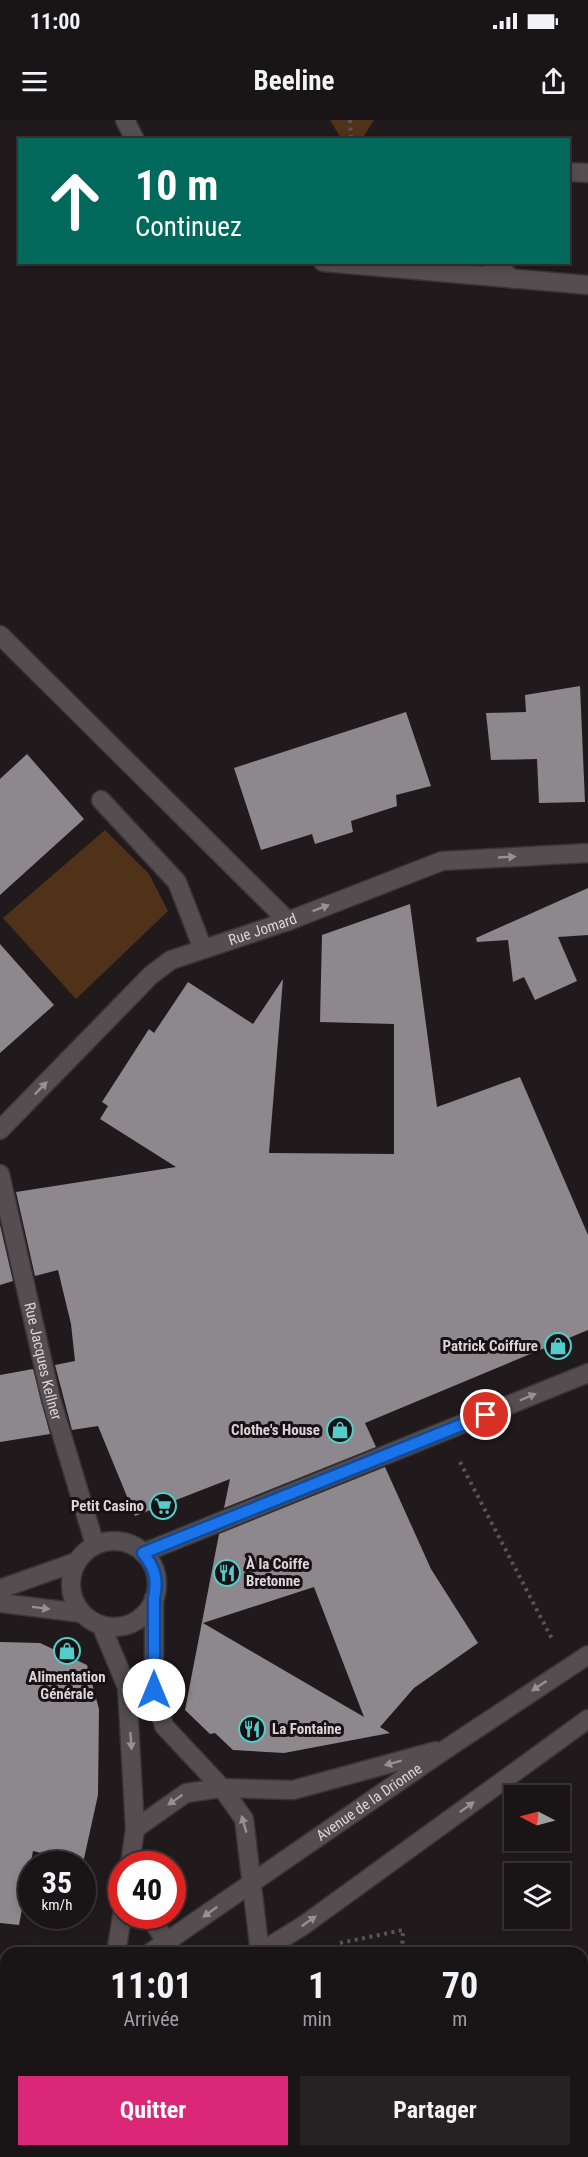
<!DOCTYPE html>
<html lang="fr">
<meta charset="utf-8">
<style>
:root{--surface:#191416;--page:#262123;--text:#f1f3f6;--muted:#9f9ea1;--line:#373335;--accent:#db2777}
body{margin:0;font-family:"Roboto Condensed",sans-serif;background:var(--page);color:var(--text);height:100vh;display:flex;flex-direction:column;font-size:22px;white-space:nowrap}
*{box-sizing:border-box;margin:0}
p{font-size:20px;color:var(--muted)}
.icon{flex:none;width:33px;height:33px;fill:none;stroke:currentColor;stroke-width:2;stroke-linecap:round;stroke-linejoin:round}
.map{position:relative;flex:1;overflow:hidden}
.sheet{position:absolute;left:0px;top:1827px;width:588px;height:210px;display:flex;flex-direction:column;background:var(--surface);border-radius:18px 18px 0 0;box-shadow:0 3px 9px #0003,0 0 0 2px var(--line)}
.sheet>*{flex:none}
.hud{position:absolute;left:18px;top:18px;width:552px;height:126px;border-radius:0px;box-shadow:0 3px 9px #0003,0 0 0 2px var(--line);background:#00695c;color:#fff;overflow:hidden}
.needle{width:39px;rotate:276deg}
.buttons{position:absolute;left:504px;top:1665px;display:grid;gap:12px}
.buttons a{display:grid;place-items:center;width:66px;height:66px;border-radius:0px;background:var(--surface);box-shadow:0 3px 9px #0003,0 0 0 2px var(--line);font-size:30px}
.speed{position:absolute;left:18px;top:1731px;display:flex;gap:12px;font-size:30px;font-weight:700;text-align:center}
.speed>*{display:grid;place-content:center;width:78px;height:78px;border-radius:50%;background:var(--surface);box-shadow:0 3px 9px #0003,0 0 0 2px var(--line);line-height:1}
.speed small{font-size:15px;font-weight:400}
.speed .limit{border:9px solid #d22;background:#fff;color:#111}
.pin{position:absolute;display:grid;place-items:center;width:51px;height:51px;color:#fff;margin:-26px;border:3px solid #fff;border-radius:50%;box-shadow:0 2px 6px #0007}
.me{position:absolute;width:66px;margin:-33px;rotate:0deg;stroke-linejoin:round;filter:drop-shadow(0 0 4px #0008)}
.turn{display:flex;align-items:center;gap:21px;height:126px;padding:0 18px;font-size:27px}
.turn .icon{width:78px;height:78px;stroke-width:2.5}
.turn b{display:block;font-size:42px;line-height:51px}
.eta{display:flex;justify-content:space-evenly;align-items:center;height:102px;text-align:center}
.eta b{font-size:36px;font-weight:700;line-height:42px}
.button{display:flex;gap:12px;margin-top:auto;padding:12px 18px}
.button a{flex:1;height:69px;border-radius:0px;background:var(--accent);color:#fff;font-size:24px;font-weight:700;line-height:69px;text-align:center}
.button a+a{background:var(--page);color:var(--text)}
.status{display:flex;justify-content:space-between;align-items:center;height:42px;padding:0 30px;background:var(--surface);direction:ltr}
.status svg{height:16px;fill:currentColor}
header{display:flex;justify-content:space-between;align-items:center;height:78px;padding:0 18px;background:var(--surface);font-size:27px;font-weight:700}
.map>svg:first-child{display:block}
.green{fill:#503219}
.building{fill:#8d878e;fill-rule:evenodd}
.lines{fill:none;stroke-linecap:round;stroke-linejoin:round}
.lane-casing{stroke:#393435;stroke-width:21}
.street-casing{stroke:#393435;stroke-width:21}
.secondary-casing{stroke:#393435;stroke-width:21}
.path{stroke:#5a5356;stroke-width:4;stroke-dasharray:3 4.5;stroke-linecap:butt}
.lane{stroke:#554d50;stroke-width:18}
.street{stroke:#554d50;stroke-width:18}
.secondary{stroke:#554d50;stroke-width:18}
.oneway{fill:#989194}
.route-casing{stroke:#114b97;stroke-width:15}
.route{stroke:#1a73e8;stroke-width:10}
.labels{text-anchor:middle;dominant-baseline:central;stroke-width:6;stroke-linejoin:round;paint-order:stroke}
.street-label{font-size:15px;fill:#dad5d7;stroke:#181114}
.poi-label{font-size:15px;font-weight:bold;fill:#dad5d7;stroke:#181114;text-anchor:end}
</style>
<div class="status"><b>11:00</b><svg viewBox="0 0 49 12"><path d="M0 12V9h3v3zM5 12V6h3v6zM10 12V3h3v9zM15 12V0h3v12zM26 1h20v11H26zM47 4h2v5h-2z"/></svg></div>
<header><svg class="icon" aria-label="menu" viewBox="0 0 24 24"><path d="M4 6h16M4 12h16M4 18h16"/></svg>Beeline<svg class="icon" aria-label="share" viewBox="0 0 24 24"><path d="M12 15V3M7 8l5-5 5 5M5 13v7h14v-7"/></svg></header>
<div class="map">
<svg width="588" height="2037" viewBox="0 0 588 2037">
<rect width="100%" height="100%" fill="#211a1d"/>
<g class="green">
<polygon points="330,0 374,0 362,19 342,20"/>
<polygon points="105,710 149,754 168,791 76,879 3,798"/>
</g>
<g class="building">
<polygon points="580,566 585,682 539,683 537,639 491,640 486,593 526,592 525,575"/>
<polygon points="406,592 431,666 396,675 397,686 351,701 353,712 315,724 312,714 261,730 234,648"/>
<polygon points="27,634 84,699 0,775 0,659"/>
<polygon points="588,768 588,815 558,817 577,861 535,880 524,857 513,862 508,820 477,822 476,818"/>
<polygon points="410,784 437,987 520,957 588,1115 588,1210 365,1303 376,1327 224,1388 230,1359 135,1396 98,1306 72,1310 55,1245 75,1241 71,1204 58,1150 35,1156 16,1072 176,1047 100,999 108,986 102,982 149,909 154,913 188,862 253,904 283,859 269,1033 394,1034 394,904 320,902 322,815"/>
<polygon points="0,824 54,885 0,933"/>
<polygon points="0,1105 13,1161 0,1165"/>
<polygon points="33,1249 50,1314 0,1322 0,1255"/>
<path d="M385,1347L431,1449L478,1523L414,1568L380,1607L390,1613L284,1633L233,1630L215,1613L210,1614L185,1590L219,1414ZM314,1467L364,1597L203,1503Z"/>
<polygon points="0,1522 40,1523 87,1545 99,1589 98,1675 83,1743 33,1731 19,1805 0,1803"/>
</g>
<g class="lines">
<defs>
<g id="lane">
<polyline points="568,52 588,53"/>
<polyline points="491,142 513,159"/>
<polyline points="0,515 288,801"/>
<polyline points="101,680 177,762 203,829"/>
</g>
<g id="street">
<polyline points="125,0 135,20"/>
<polyline points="323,142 588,165"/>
<path id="s1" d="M0,1010L151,855L171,840L288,801L442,741L588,733"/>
<path id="s2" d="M0,1054L51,1279L95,1425"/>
<polyline points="143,1433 588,1253"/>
</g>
<g id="secondary">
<circle cx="114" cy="1464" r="43"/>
<polyline points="0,1469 76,1442"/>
<polyline points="154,1478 154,1570 164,1606 222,1668 244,1699 260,1833"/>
<polyline points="0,1483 81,1493"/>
<polyline points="101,1505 127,1567 135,1709 130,1744"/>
<polyline points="135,1709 186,1673 222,1668 293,1670 436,1631"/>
<polyline points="149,1796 173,1831"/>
<polyline points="116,1833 122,1796"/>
<path id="s3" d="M150,1833L449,1627L588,1535"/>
<polyline points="259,1833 304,1805 588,1599"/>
<polyline points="0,1926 6,1923"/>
<polyline points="0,1950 6,1949"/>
</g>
</defs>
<use href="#lane" class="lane-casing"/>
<use href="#street" class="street-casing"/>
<use href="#secondary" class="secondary-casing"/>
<g class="path">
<polyline points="350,0 351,20"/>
<polyline points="460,1342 552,1519"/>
<polyline points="340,1823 403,1810 402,1830 422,1833"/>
<polyline points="582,1987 588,1993"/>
<polyline points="0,2026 6,2026"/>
<polyline points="87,2037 88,2031"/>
</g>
<use href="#lane" class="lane"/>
<use href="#street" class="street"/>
<use href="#secondary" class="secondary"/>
</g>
<defs><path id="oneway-solid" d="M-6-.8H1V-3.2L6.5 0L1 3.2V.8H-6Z" transform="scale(1.5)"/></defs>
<g class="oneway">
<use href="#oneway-solid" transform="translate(507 737) rotate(-3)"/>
<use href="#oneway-solid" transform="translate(321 788) rotate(-21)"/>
<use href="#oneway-solid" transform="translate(41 968) rotate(-46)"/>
<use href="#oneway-solid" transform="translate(528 1277) rotate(-23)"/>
<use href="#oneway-solid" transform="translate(41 1488) rotate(7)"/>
<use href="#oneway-solid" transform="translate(539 1566) rotate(146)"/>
<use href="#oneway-solid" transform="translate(131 1621) rotate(86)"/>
<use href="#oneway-solid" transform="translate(393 1643) rotate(165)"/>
<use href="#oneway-solid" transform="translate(175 1680) rotate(145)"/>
<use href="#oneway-solid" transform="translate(467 1687) rotate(-36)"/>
<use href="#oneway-solid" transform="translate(244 1704) rotate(-106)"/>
<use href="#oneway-solid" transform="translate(210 1792) rotate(144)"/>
<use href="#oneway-solid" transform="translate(309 1801) rotate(-35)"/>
</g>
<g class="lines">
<defs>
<path id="route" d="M154,1570V1478C158,1460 155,1448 143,1433L486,1295"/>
</defs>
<use href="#route" class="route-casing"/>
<use href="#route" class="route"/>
</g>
<defs>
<symbol id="shop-ring" viewBox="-11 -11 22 22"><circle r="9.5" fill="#181114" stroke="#53cdc9" stroke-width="1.5"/><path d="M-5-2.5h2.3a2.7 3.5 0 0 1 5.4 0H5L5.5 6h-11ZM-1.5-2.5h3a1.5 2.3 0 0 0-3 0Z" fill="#53cdc9"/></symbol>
<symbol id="supermarket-ring" viewBox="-11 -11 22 22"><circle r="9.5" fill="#181114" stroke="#53cdc9" stroke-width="1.5"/><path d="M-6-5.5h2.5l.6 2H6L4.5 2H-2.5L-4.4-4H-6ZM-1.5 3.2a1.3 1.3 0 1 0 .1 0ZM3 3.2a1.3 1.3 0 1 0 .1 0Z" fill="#53cdc9"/></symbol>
<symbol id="restaurant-ring" viewBox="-11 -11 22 22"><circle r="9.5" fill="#181114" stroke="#53cdc9" stroke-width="1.5"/><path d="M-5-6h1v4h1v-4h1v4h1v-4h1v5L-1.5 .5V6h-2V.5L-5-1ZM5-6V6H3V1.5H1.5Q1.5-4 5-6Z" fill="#53cdc9"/></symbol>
</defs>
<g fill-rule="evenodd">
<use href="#shop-ring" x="543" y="1211" width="30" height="30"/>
<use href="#shop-ring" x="325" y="1295" width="30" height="30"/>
<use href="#supermarket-ring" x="148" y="1371" width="30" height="30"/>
<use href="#restaurant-ring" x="212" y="1438" width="30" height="30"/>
<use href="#shop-ring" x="52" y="1516" width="30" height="30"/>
<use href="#restaurant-ring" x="237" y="1594" width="30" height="30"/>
</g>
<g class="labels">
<g class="street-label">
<text stroke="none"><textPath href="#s1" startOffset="338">Rue Jomard</textPath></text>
<text stroke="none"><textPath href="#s2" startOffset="192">Rue Jacques Kellner</textPath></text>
<text stroke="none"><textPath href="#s3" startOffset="266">Avenue de la Drionne</textPath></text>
</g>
<g class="poi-label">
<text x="538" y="1226">Patrick Coiffure</text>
<text x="320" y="1310">Clothe's House</text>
<text x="144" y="1386">Petit Casino</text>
<text x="246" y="1444" text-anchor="start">À la Coiffe<tspan x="246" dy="17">Bretonne</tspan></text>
<text x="67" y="1557" text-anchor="middle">Alimentation<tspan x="67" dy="17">Générale</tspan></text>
<text x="272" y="1609" text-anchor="start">La Fontaine</text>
</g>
</g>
</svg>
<div class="buttons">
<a><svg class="needle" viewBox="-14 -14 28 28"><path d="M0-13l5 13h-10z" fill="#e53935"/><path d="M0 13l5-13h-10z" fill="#9f9ea1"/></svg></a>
<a><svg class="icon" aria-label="layers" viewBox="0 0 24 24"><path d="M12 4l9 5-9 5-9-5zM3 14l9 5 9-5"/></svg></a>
</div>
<div class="speed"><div>35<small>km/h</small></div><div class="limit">40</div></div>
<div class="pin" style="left:486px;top:1295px;background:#d93025"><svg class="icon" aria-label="arrive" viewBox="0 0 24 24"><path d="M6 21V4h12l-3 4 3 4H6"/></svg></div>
<svg class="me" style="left:154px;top:1570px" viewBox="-20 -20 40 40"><circle r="19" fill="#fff"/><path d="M0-13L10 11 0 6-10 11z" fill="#1a73e8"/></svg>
<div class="hud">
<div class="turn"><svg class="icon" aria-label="ahead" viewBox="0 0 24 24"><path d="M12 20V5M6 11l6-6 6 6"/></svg><div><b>10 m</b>Continuez</div></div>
</div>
<section class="sheet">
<div class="eta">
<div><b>11:01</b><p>Arrivée</p></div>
<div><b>1</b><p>min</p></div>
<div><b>70</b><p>m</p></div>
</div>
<div class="button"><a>Quitter</a><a>Partager</a></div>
</section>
</div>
